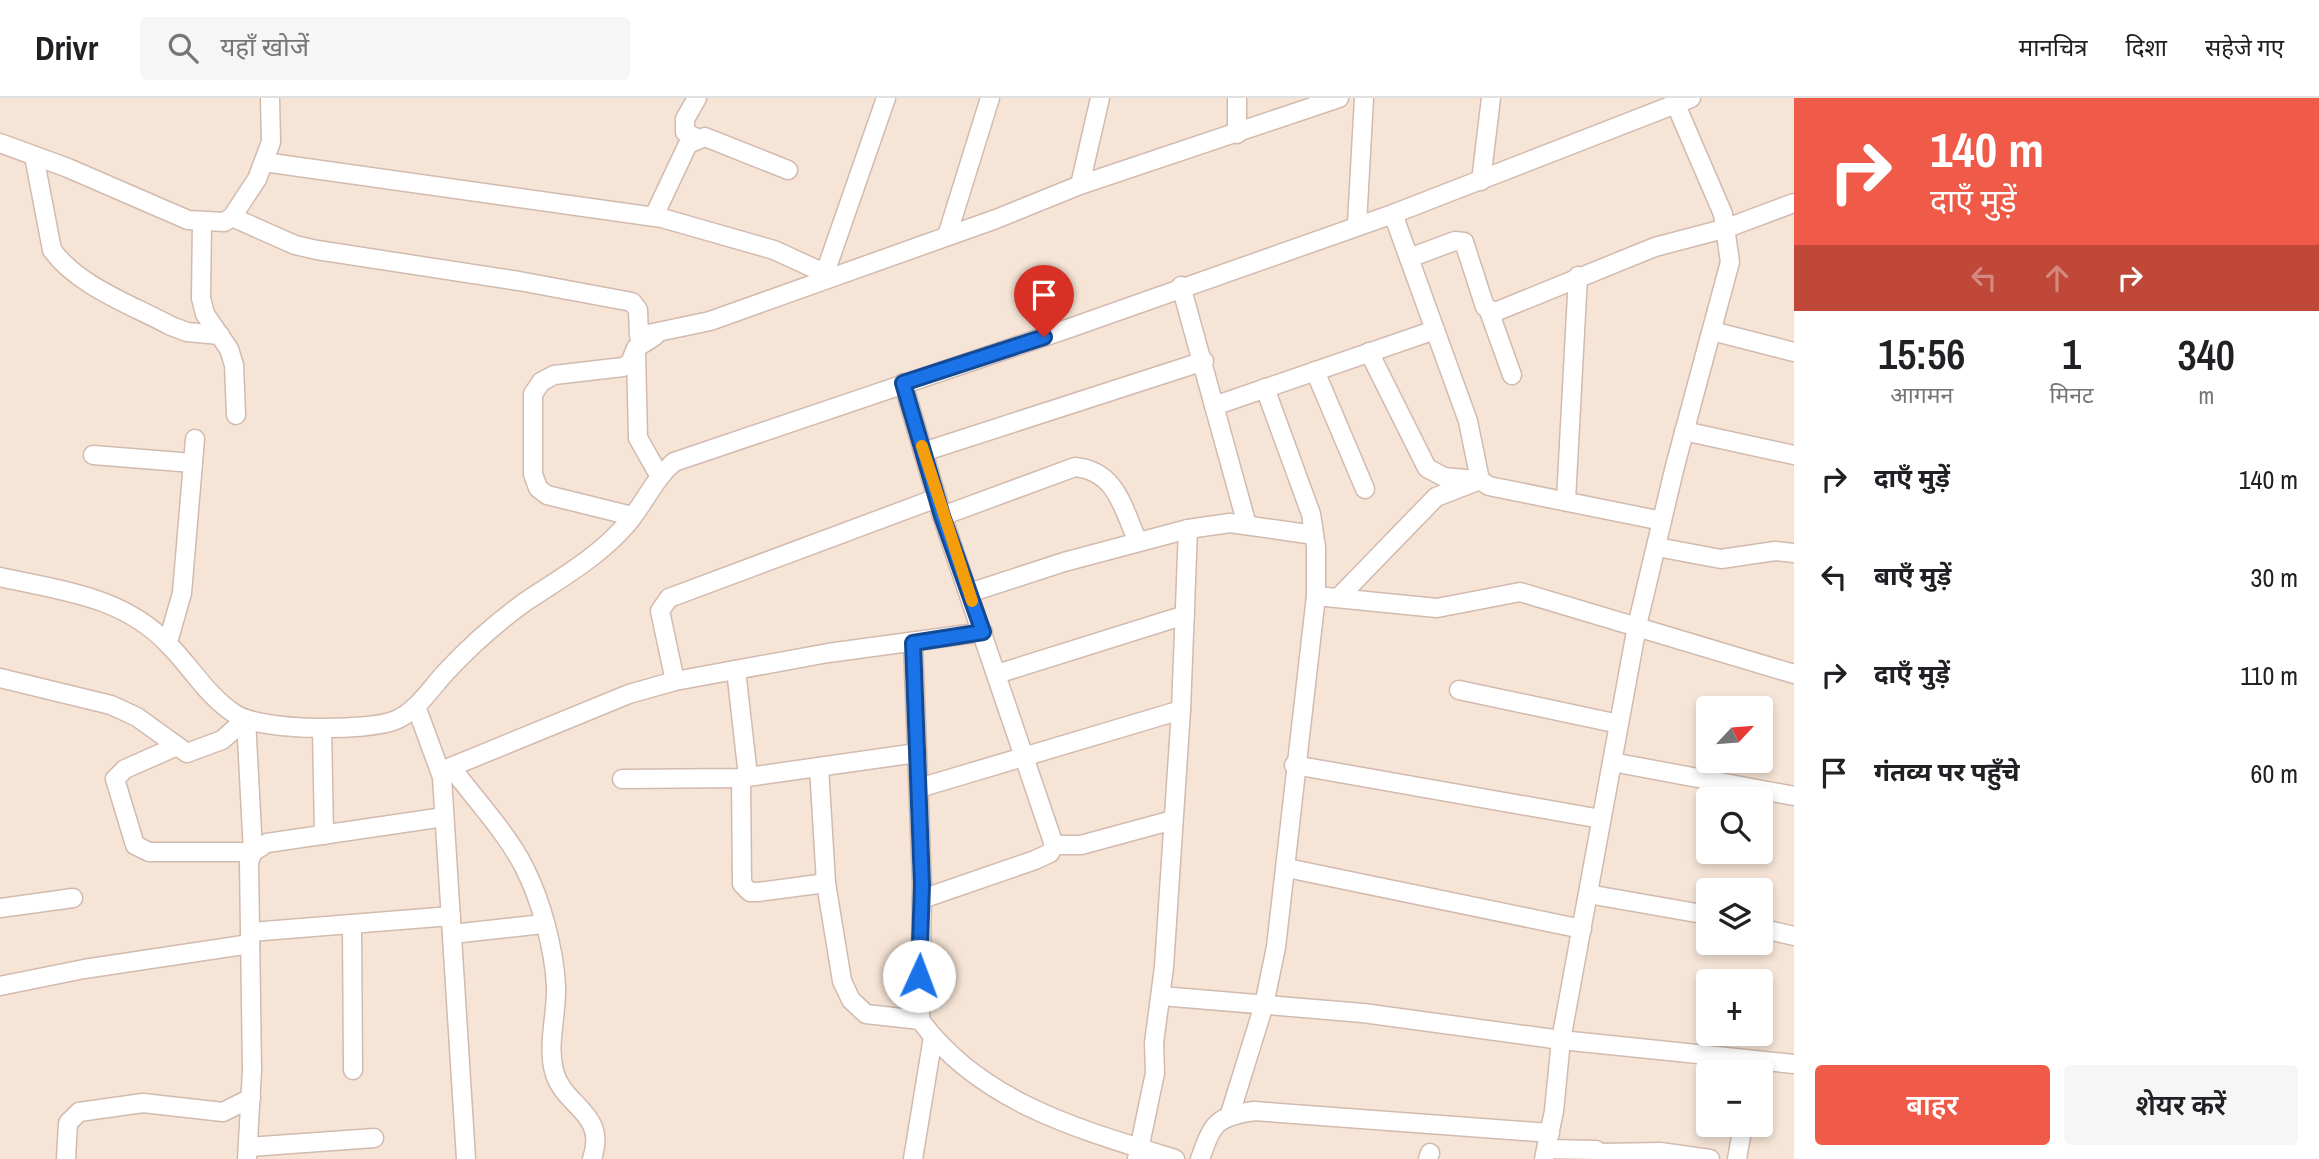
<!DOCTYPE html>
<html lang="hi">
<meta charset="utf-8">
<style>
:root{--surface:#fff;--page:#f6f6f6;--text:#202124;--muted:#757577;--line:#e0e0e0;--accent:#ef5b48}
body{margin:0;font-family:"Archivo Narrow","Noto Sans Devanagari",sans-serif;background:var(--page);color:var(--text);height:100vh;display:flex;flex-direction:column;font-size:26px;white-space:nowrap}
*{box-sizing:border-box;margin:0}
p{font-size:23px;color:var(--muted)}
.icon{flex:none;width:38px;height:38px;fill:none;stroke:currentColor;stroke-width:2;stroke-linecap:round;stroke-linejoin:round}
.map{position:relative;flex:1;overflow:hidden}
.panel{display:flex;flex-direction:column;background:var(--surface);width:525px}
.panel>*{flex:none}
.guide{background:#ef5b48;color:#fff;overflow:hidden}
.needle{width:46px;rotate:64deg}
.buttons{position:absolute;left:1696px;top:598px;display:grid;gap:14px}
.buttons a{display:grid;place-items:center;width:77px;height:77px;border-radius:7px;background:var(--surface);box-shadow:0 4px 10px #0003;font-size:35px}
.pin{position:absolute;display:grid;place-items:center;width:60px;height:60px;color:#fff;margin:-72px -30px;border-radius:50% 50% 50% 0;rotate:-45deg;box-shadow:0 0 7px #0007}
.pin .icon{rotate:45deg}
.me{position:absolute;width:77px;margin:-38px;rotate:2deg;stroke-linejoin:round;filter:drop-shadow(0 0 5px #0008)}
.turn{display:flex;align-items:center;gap:24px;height:147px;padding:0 21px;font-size:32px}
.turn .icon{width:91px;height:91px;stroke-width:2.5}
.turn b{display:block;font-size:49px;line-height:60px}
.lanes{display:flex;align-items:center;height:66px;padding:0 21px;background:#0003;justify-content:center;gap:35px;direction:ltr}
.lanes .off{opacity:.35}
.eta{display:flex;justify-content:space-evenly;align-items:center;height:119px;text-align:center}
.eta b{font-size:42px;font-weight:600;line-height:49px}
.primary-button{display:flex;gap:14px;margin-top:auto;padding:14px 21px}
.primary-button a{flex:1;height:80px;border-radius:7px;background:var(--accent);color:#fff;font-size:28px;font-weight:600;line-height:80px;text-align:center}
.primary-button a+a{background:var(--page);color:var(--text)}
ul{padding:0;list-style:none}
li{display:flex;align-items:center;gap:21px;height:98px;padding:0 21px}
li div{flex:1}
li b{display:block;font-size:26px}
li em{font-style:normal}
header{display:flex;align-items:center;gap:42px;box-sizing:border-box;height:98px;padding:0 35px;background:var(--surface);border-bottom:2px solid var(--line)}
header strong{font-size:33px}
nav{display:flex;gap:38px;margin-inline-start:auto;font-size:24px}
.search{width:490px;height:63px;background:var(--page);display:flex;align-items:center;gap:18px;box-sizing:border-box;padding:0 24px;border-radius:7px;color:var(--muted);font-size:26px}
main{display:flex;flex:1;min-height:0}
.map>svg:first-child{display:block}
.residential{fill:#f6e5d7;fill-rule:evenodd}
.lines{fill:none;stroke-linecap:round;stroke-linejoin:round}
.minor-casing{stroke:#d2baae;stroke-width:21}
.minor{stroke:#fff;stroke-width:18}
.route-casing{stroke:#114b97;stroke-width:18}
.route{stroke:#1a73e8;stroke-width:12}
.slow{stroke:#f59e0b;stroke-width:12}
</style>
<header>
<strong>Drivr</strong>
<div class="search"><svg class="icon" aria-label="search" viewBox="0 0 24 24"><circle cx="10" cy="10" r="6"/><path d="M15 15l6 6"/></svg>यहाँ खोजें</div>
<nav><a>मानचित्र</a><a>दिशा</a><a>सहेजे गए</a></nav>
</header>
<main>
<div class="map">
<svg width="1794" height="1061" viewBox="0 0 1794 1061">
<rect width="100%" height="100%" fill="#fef4ea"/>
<path class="residential" d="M0,0H1794V1061H0ZM1708,611H1760V663H1708ZM1708,702H1760V754H1708ZM1708,793H1760V845H1708ZM1708,884H1760V936H1708ZM1708,975H1760V1027H1708Z"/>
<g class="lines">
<defs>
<g id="minor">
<polyline points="1237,0 1237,36"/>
<polyline points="696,40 685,34 685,21 697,0"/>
<polyline points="0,45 68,70 188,122 224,124 232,119 257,81 271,44 270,0"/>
<path d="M34,58L52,152C78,188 132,207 171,228L187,234L220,237"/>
<polyline points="264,64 662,120 774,152 833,179"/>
<polyline points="1481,83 1491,0"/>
<polyline points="1080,87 1100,0"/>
<polyline points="1393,116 1468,323 1480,382 1489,388 1662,423"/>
<polyline points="654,118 688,46 705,39 788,72"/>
<polyline points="232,119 295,147 317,152 519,183 632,204 638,212 639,238 710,223 996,121 1080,87 1339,0"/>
<polyline points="202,124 201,200 205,216 229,251 234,267 236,317"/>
<polyline points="1357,126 1364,0"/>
<polyline points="947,138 990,0"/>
<polyline points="1409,160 1455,143 1464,144 1485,209 1495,214 1655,149 1727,130 1794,105"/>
<polyline points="825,175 886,0"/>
<polyline points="1181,188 1247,427"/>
<polyline points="1489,213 1512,277"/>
<polyline points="1712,233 1794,254"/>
<polyline points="636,254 638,340 659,377"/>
<polyline points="1369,254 1427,370 1444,379 1476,382"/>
<polyline points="1315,273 1365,391"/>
<polyline points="903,285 942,418 1054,747 1050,755 1035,762 922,801"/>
<polyline points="1214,308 1435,232"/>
<polyline points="1684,333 1794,357"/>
<polyline points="923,354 1204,263"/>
<polyline points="93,357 193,365"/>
<polyline points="1566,402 1578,178"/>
<polyline points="632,418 547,397 538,390 533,376 533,296 541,284 554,277 623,269 630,265 636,250 655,238"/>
<path d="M942,418L1075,369C1117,373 1123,411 1138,444"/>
<polyline points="1657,449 1721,461 1775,453 1794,455"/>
<path d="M0,479C62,493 123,498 169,547C191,569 208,599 235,616C261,633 367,634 396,622C417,613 431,590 446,574C470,548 496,525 525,504C561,480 597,460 626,427C644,407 653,382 674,364L1067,231L1393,116L1691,0"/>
<polyline points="969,495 1064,464 1188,431 1230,425 1314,437"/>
<polyline points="1316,498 1437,510 1520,494 1794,576"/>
<polyline points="1339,499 1436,399 1480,382"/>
<polyline points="168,544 182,495 195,341"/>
<path d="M913,545L922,787L920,922C981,1005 1081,1032 1175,1061"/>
<polyline points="736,572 748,678"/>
<polyline points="997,576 1185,517"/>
<polyline points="0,580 111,607 137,619 187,655 222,642 246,621"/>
<polyline points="675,583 660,513 669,500 937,400"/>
<polyline points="1459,592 1619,626"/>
<polyline points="416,608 442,679 466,1061"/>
<polyline points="322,630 324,737"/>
<polyline points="175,649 125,671 115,681 135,747 149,754 253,754 246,621"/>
<polyline points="1612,664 1794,698"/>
<polyline points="1294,667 1601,721"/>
<path d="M451,669C474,700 507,735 524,769C541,802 554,850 556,888C557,916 547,946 554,973C563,1009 608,1014 592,1061"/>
<polyline points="819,669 826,785 842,883 851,902 866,916 920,922"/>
<polyline points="441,673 629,596 675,583 828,555 983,534"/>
<polyline points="741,680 742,786 750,794 758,794 826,785"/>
<polyline points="622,681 741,680 917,655"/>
<polyline points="919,690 1181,612"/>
<polyline points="1054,747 1081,747 1173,722"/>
<polyline points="1287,770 1582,831"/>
<polyline points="1588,796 1708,817"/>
<polyline points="0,810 73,800"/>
<polyline points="352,827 353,972"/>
<polyline points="1760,830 1794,838"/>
<polyline points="250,834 451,818"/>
<polyline points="452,836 543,826"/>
<polyline points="0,888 84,871 250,846"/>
<polyline points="1161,898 1363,915 1561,942 1794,966"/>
<polyline points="1230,1016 1264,907 1276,849 1316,498 1316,449 1311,416 1265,290"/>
<polyline points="249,1049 374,1040"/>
<polyline points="1547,1051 1596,1052 1607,1061"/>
<polyline points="1603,1055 1660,1054 1710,1061"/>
<polyline points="66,1061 68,1025 79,1014 143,1005 223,1014 251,1000"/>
<polyline points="247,1061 252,972 249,764 253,754 267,745 444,719"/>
<polyline points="913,1061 933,939"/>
<polyline points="1137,1061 1155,975 1154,945 1164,869 1181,612 1188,431"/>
<path d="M1200,1061C1213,1025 1215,1019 1254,1013L1550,1035"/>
<polyline points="1428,1061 1430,1055"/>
<polyline points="1544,1061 1554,1013 1561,942 1637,528 1675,368 1730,164 1723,116 1676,7"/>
<polyline points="1737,1061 1743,1027"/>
</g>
</defs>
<use href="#minor" class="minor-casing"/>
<use href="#minor" class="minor"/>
</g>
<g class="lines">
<defs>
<polyline id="route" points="919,878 922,787 913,545 983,534 942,418 903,285 1044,239"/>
</defs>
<use href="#route" class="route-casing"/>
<use href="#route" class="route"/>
<polyline class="slow" points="922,348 972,503"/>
</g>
</svg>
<div class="buttons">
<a><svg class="needle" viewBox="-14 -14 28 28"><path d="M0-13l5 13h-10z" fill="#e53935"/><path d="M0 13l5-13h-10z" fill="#757577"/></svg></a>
<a><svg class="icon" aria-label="search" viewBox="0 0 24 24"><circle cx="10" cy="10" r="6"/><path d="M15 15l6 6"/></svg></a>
<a><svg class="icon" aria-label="layers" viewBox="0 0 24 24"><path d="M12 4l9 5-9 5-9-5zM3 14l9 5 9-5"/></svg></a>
<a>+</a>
<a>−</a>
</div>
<div class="pin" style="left:1044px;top:239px;background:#d93025"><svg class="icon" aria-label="arrive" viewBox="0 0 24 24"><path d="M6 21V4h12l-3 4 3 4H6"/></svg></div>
<svg class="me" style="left:919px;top:878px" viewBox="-20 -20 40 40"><circle r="19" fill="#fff"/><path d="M0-13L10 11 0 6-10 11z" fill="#1a73e8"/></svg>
</div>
<section class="panel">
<div class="guide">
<div class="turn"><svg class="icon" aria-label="right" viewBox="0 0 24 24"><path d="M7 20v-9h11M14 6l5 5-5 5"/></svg><div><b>140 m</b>दाएँ मुड़ें</div></div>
<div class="lanes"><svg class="icon off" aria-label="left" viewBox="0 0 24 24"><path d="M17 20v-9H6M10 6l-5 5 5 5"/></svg><svg class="icon off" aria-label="ahead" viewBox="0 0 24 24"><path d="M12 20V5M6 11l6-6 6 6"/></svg><svg class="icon" aria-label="right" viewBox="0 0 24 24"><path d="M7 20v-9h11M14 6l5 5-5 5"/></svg></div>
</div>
<div class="eta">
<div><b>15:56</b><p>आगमन</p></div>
<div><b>1</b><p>मिनट</p></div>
<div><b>340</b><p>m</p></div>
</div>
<ul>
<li><svg class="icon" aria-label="right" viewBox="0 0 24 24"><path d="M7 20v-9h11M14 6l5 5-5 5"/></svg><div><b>दाएँ मुड़ें</b></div><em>140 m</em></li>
<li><svg class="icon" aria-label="left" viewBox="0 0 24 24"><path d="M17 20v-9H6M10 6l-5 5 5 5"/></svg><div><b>बाएँ मुड़ें</b></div><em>30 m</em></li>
<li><svg class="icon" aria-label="right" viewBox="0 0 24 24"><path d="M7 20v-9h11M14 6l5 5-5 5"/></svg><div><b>दाएँ मुड़ें</b></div><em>110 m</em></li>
<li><svg class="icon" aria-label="arrive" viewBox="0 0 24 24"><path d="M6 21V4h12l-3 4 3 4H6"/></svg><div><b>गंतव्य पर पहुँचे</b></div><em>60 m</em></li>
</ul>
<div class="primary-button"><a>बाहर</a><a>शेयर करें</a></div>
</section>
</main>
